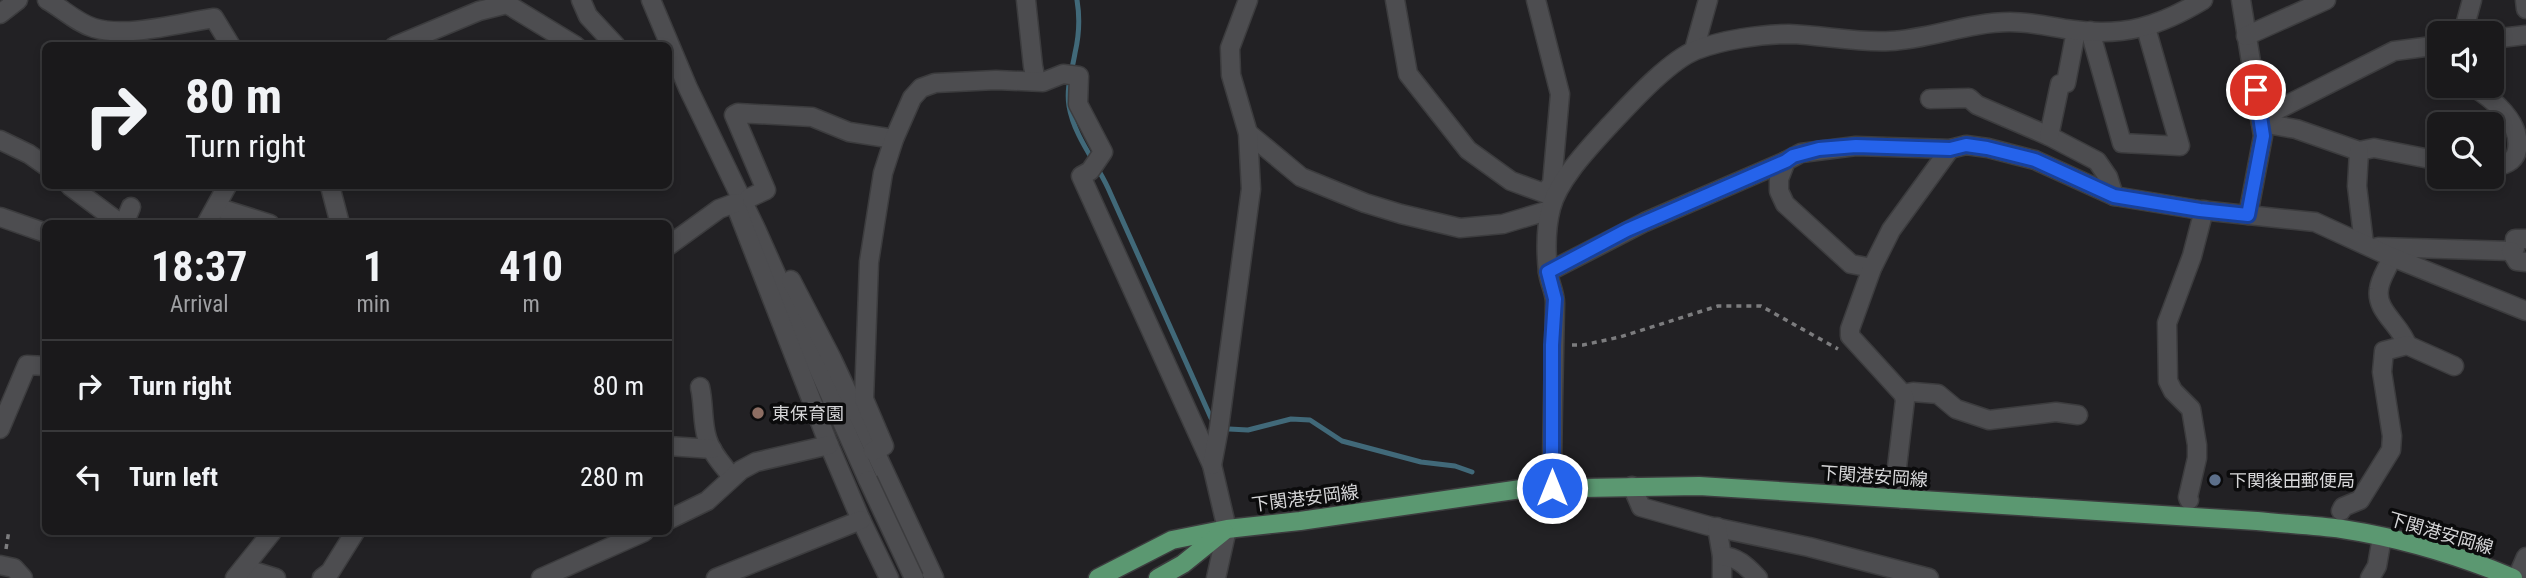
<!DOCTYPE html>
<meta charset="utf-8">
<style>
:root{--surface:#1a191b;--page:#232224;--text:#f1f3f6;--muted:#9fa0a3;--line:#38383a}
body{margin:0;font-family:"Roboto Condensed","Noto Sans JP",sans-serif;background:var(--page);color:var(--text);height:100vh;display:flex;flex-direction:column;font-size:26px;white-space:nowrap}
*{box-sizing:border-box;margin:0}
p{font-size:23px;color:var(--muted)}
.icon{flex:none;width:38px;height:38px;fill:none;stroke:currentColor;stroke-width:2;stroke-linecap:round;stroke-linejoin:round}
.map{position:relative;flex:1;overflow:hidden}
.drawer{position:absolute;left:42px;top:220px;width:630px;height:315px;display:flex;flex-direction:column;background:var(--surface);border-radius:10px;box-shadow:0 4px 10px #0003,0 0 0 2px var(--line)}
.drawer>*{flex:none}
.top-card{position:absolute;left:42px;top:42px;width:630px;height:147px;border-radius:10px;box-shadow:0 4px 10px #0003,0 0 0 2px var(--line);background:#1a191b;color:var(--text);overflow:hidden}
.buttons{position:absolute;left:2427px;top:21px;display:grid;gap:14px}
.buttons a{display:grid;place-items:center;width:77px;height:77px;border-radius:10px;background:var(--surface);box-shadow:0 4px 10px #0003,0 0 0 2px var(--line);font-size:35px}
.pin{position:absolute;display:grid;place-items:center;width:60px;height:60px;color:#fff;margin:-30px;border:4px solid #fff;border-radius:50%;box-shadow:0 2px 7px #0007}
.me{position:absolute;width:77px;margin:-38px;rotate:0deg;stroke-linejoin:round;filter:drop-shadow(0 0 5px #0008)}
.turn{display:flex;align-items:center;gap:24px;height:147px;padding:0 28px;font-size:32px}
.turn .icon{width:91px;height:91px;stroke-width:2.5}
.turn b{display:block;font-size:49px;line-height:60px}
.eta{display:flex;justify-content:space-evenly;align-items:center;height:119px;text-align:center}
.eta b{font-size:42px;font-weight:700;line-height:49px}
ul{padding:0;list-style:none}
li{display:flex;align-items:center;gap:21px;height:91px;padding:0 28px;border-top:2px solid var(--line)}
li div{flex:1}
li b{display:block;font-size:26px}
li em{font-style:normal}
.map>svg:first-child{display:block}
.lines{fill:none;stroke-linecap:round;stroke-linejoin:round}
.stream{stroke:#416979;stroke-width:5}
.minor-casing{stroke:#3c3c3e;stroke-width:21}
.major-casing{stroke:#3c3c3e;stroke-width:21}
.path{stroke:#7c7c7e;stroke-width:3.5;stroke-dasharray:5 5;stroke-linecap:butt}
.minor{stroke:#4d4d50;stroke-width:18}
.major{stroke:#5b9871;stroke-width:18}
.minor-bridge-casing{stroke:#3c3c3e;stroke-width:21;stroke-linecap:butt}
.minor-bridge{stroke:#4d4d50;stroke-width:18}
.route-casing{stroke:#184099;stroke-width:18}
.route{stroke:#2563eb;stroke-width:12}
.education-dot{fill:#8d6e63;stroke:#0b0b0c;stroke-width:2.5}
.service-dot{fill:#5c6f8a;stroke:#0b0b0c;stroke-width:2.5}
.labels{text-anchor:middle;dominant-baseline:central;stroke-width:7;stroke-linejoin:round;paint-order:stroke}
.poi-label{font-size:18px;fill:#d6d6d8;stroke:#0b0b0c;text-anchor:start}
.street-label{font-size:18px;fill:#d6d6d8;stroke:#0b0b0c}
</style>
<div class="map">
<svg width="2526" height="578" viewBox="0 0 2526 578">
<rect width="100%" height="100%" fill="#222124"/>
<g class="lines">
<g class="stream">
<path d="M1077,0C1080,18 1079,36 1075,53C1072,71 1066,88 1069,106C1074,136 1096,162 1108,188C1143,265 1177,342 1211,418"/>
<polyline points="1229,429 1248,430 1291,419 1310,420 1342,441 1421,462 1455,466 1472,472"/>
</g>
<defs>
<g id="minor">
<path d="M47,0C63,9 77,23 94,28C127,38 180,23 214,18L231,46"/>
<polyline points="581,0 588,16 616,46"/>
<polyline points="651,0 688,88 756,229 868,480"/>
<polyline points="1026,0 1033,66 1036,81"/>
<polyline points="1395,0 1408,74 1468,150 1511,181 1544,193 1552,184 1560,94 1536,0"/>
<polyline points="2241,0 2263,136 2248,215"/>
<polyline points="2525,0 2526,9"/>
<polyline points="0,14 18,0"/>
<polyline points="2090,31 2122,143 2180,146 2146,28"/>
<polyline points="2463,33 2472,0"/>
<polyline points="2246,36 2326,0"/>
<polyline points="2492,39 2526,35"/>
<polyline points="395,46 479,11 507,4 576,46"/>
<polyline points="1694,50 1708,0"/>
<path d="M2471,86C2492,98 2522,122 2517,150C2515,162 2503,166 2492,166"/>
<polyline points="1930,99 1969,98 1977,105 2049,136 2097,161 2108,177 2114,196"/>
<polyline points="2261,118 2394,51 2440,45"/>
<polyline points="2261,123 2296,129 2359,151 2374,148 2440,161"/>
<polyline points="1248,133 1301,177 1365,203 1401,214 1460,228 1503,224 1550,210"/>
<polyline points="2049,136 2060,84 2066,83 2076,31"/>
<polyline points="0,140 29,154 46,166"/>
<polyline points="2359,151 2357,186 2364,244"/>
<polyline points="70,186 121,224"/>
<polyline points="330,186 340,224"/>
<polyline points="749,198 766,190 734,115 738,113 812,117 849,132 894,139"/>
<polyline points="216,207 270,224"/>
<polyline points="737,209 829,445 861,520 889,578"/>
<polyline points="0,217 46,233"/>
<polyline points="124,224 131,207"/>
<polyline points="206,224 227,186"/>
<polyline points="668,246 719,209 735,203"/>
<polyline points="2378,247 2511,251 2515,248 2515,239 2526,239"/>
<polyline points="2511,251 2517,261 2526,262"/>
<path d="M2392,257C2388,268 2380,278 2379,289C2375,311 2401,325 2407,345"/>
<polyline points="1872,268 1851,264 1785,204 1779,191 1779,179 1786,161 1801,153 1856,146 1950,149 1966,145 1988,148 2035,160 2114,196 2200,210 2315,222 2387,255 2526,311"/>
<polyline points="1548,272 1645,222 1786,161"/>
<polyline points="791,280 832,359 934,578"/>
<path d="M700,387C704,404 702,422 707,438C711,453 723,465 732,477"/>
<polyline points="1903,394 1913,392 1938,394 1956,409 1989,420 2056,412 2078,415"/>
<polyline points="0,429 27,365 46,366"/>
<polyline points="668,446 712,449"/>
<polyline points="873,451 884,446 864,399 869,262 883,173 894,139 912,98 921,88 935,83 996,80 1043,82 1063,74 1079,76 1078,104 1103,152 1090,171 1081,176 1212,465 1227,529 1216,578"/>
<polyline points="1212,465 1219,428 1251,189 1248,133 1231,75 1230,48 1248,0"/>
<polyline points="1632,486 1641,507 1709,526 1809,547 1929,578"/>
<path d="M1552,488C1552,426 1554,364 1555,303C1555,292 1549,282 1548,272C1546,253 1546,227 1551,208C1558,180 1589,148 1608,127C1629,105 1668,61 1696,50C1722,40 1761,34 1789,34C1823,35 1856,43 1890,41C1930,39 1969,22 2010,22C2032,22 2051,27 2073,30C2124,37 2160,26 2203,0"/>
<polyline points="1902,499 1897,467 1905,400 1903,394 1850,336 1850,329 1872,268 1891,230 1950,149"/>
<polyline points="2189,500 2188,497 2197,458 2197,445 2191,409 2173,391 2168,381 2167,323 2192,256 2204,210"/>
<polyline points="2341,511 2343,507 2360,500 2391,450 2392,436 2382,372 2384,351 2407,345 2454,366"/>
<polyline points="668,520 707,501 741,470 756,462 829,445"/>
<polyline points="1717,527 1722,556 1722,578"/>
<path d="M1722,556C1738,557 1747,567 1758,578"/>
<polyline points="0,565 14,568 23,578"/>
<polyline points="243,568 276,578"/>
<polyline points="235,578 272,532"/>
<polyline points="322,578 330,572 355,532"/>
<polyline points="541,578 644,532"/>
<polyline points="716,578 861,520"/>
<polyline points="2370,578 2377,566 2382,537"/>
<polyline points="2517,578 2526,557"/>
</g>
<g id="major">
<path d="M1098,578L1172,540L1227,529L1300,521L1521,489L1699,486L2257,521C2285,524 2314,525 2342,529C2401,538 2458,555 2513,578"/>
<polyline points="1158,578 1183,564 1224,531"/>
</g>
</defs>
<use href="#minor" class="minor-casing"/>
<use href="#major" class="major-casing"/>
<g class="path">
<polyline points="1572,345 1583,345 1620,337 1718,306 1761,306 1838,349"/>
<polyline points="6,549 9,530"/>
</g>
<use href="#minor" class="minor"/>
<use href="#major" class="major"/>
<defs>
<polyline id="minor-bridge" points="868,480 914,578"/>
</defs>
<use href="#minor-bridge" class="minor-bridge-casing"/>
<use href="#minor-bridge" class="minor-bridge"/>
</g>
<g class="lines">
<defs>
<polyline id="route" points="1552,488 1552,345 1555,299 1548,272 1627,230 1786,161 1793,156 1819,149 1856,146 1950,149 1966,145 1987,148 2035,160 2114,196 2200,210 2248,215 2263,136 2256,90"/>
</defs>
<use href="#route" class="route-casing"/>
<use href="#route" class="route"/>
</g>
<circle class="education-dot" cx="758" cy="413" r="7"/>
<circle class="service-dot" cx="2215" cy="480" r="7"/>
<g class="labels">
<g class="poi-label">
<text x="772" y="413">東保育園</text>
<text x="2229" y="480">下関後田郵便局</text>
</g>
<g class="street-label">
<text transform="translate(1874 476) rotate(4)">下関港安岡線</text>
<text transform="translate(1305 498) rotate(-7)">下関港安岡線</text>
<text transform="translate(2441 533) rotate(16)">下関港安岡線</text>
</g>
</g>
</svg>
<div class="buttons">
<a><svg class="icon" aria-label="sound" viewBox="0 0 24 24"><path d="M4 9h4l5-4v14l-5-4H4zM17 9q2 3 0 6"/></svg></a>
<a><svg class="icon" aria-label="search" viewBox="0 0 24 24"><circle cx="10" cy="10" r="6"/><path d="M15 15l6 6"/></svg></a>
</div>
<div class="pin" style="left:2256px;top:90px;background:#d93025"><svg class="icon" aria-label="arrive" viewBox="0 0 24 24"><path d="M6 21V4h12l-3 4 3 4H6"/></svg></div>
<svg class="me" style="left:1552px;top:488px" viewBox="-20 -20 40 40"><circle r="17" fill="#2563eb" stroke="#fff" stroke-width="3"/><path d="M0-11L8 9 0 5-8 9z" fill="#fff"/></svg>
<div class="top-card">
<div class="turn"><svg class="icon" aria-label="right" viewBox="0 0 24 24"><path d="M7 20v-9h11M14 6l5 5-5 5"/></svg><div><b>80 m</b>Turn right</div></div>
</div>
<section class="drawer">
<div class="eta">
<div><b>18:37</b><p>Arrival</p></div>
<div><b>1</b><p>min</p></div>
<div><b>410</b><p>m</p></div>
</div>
<ul>
<li><svg class="icon" aria-label="right" viewBox="0 0 24 24"><path d="M7 20v-9h11M14 6l5 5-5 5"/></svg><div><b>Turn right</b></div><em>80 m</em></li>
<li><svg class="icon" aria-label="left" viewBox="0 0 24 24"><path d="M17 20v-9H6M10 6l-5 5 5 5"/></svg><div><b>Turn left</b></div><em>280 m</em></li>
</ul>
</section>
</div>
